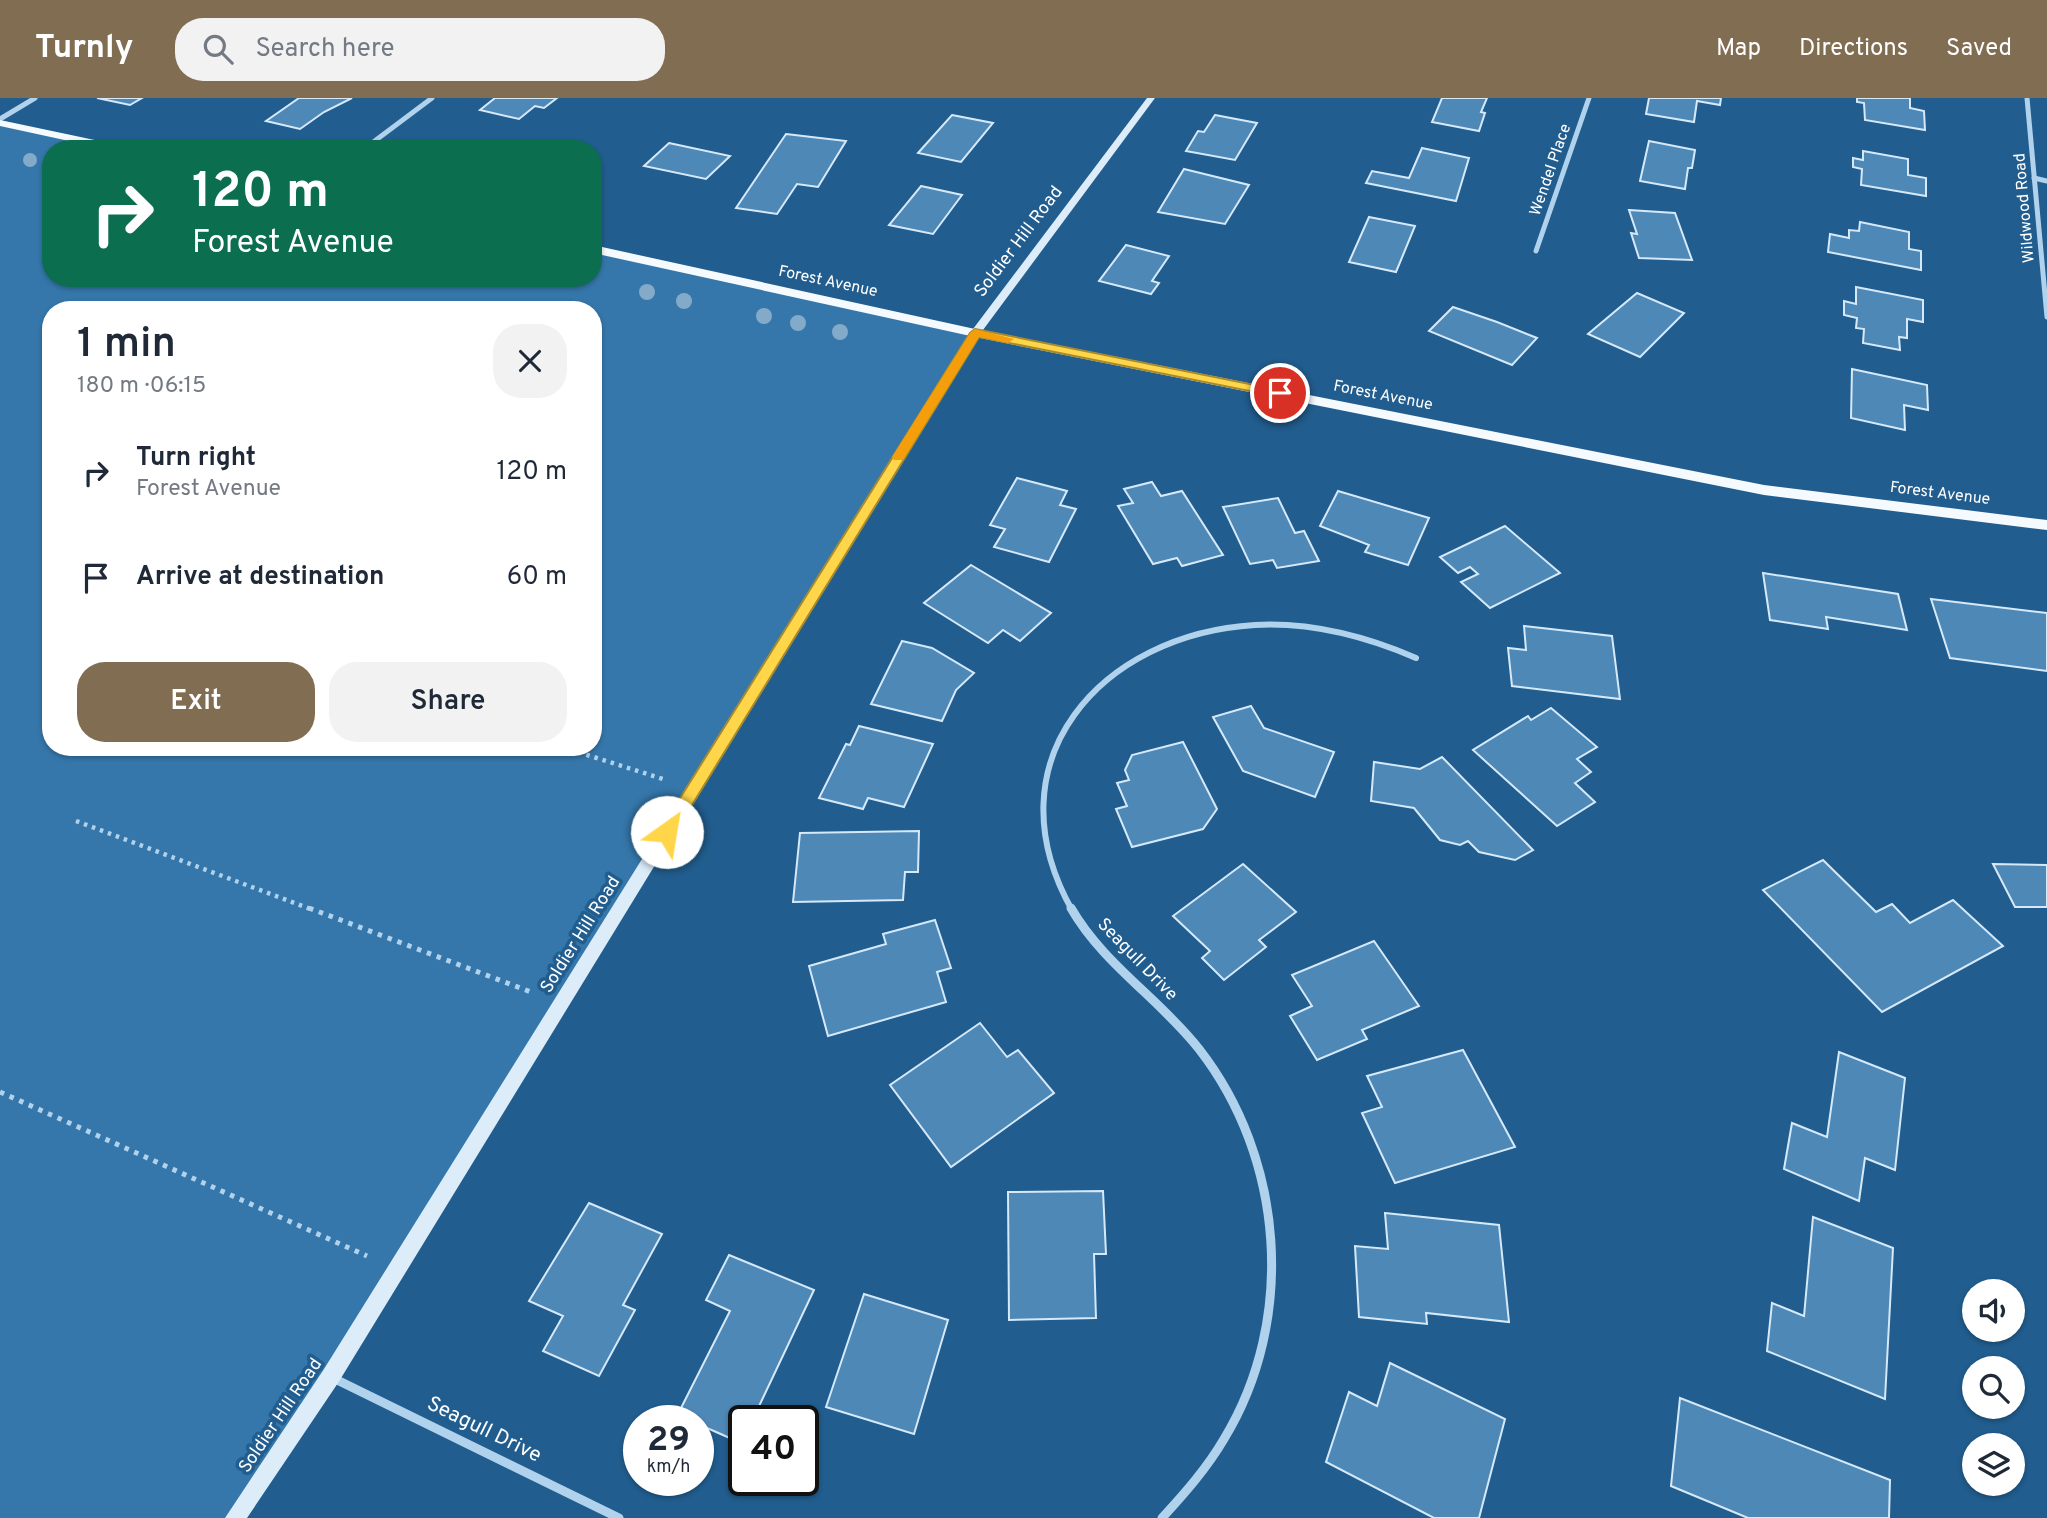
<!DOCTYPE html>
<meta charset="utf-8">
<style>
:root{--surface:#fff;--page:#f2f2f3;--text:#1f2937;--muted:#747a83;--accent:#816e52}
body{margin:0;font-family:Overpass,sans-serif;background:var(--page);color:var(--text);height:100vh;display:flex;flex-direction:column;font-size:26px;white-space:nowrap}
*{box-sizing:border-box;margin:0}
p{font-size:23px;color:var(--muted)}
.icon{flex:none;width:38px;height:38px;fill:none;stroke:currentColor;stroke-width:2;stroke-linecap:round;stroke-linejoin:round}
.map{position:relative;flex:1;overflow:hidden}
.details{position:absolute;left:42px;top:203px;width:560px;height:455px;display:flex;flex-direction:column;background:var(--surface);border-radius:28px;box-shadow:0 2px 5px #0004}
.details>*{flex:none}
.guide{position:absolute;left:42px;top:42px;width:560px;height:147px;border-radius:28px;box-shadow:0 2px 5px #0004;background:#0b6e4f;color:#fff;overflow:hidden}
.fabs{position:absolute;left:1962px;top:1181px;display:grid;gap:14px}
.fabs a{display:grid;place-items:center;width:63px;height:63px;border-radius:50%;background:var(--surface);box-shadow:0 2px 5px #0004;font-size:35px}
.speed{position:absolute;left:623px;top:1307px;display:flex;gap:14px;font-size:35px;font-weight:700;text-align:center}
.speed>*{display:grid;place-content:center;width:91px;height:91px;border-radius:50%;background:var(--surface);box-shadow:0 2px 5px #0004;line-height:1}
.speed small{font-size:18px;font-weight:400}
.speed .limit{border:4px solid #111;border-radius:10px;background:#fff;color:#111}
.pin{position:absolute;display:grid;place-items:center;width:60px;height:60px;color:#fff;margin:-30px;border:4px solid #fff;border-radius:50%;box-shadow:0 2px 7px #0007}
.me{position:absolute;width:77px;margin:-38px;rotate:32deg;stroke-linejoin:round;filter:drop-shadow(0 0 5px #0008)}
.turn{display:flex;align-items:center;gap:24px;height:147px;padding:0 35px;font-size:32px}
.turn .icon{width:91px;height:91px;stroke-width:2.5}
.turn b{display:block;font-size:49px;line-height:60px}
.round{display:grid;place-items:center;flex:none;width:74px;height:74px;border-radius:28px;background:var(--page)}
.summary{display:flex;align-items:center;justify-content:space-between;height:119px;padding:0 35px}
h1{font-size:42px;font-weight:600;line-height:52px}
.cta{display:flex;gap:14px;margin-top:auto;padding:14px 35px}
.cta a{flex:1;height:80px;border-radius:28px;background:var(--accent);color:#fff;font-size:28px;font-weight:600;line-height:80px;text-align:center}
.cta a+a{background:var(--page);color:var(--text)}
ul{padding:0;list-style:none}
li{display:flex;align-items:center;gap:21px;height:105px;padding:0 35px}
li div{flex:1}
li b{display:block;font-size:26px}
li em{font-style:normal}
header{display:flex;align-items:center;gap:42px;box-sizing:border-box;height:98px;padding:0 35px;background:var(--accent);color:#fff}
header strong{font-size:33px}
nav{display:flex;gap:38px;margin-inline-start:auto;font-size:24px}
.search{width:490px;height:63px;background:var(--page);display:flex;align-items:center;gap:18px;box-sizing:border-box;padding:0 24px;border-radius:28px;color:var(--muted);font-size:26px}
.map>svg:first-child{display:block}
.green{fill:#3577ab;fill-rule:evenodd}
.building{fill:#4e88b7;stroke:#d5e9f9;stroke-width:2}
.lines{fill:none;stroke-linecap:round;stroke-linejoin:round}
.path-far1{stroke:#b0d2ec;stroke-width:4.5;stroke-dasharray:3.5 5;stroke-linecap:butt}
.path{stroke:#b0d2ec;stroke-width:5;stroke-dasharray:4.5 6;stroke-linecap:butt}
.street-far2{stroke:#b0d2ec;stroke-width:5}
.street-far1{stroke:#b0d2ec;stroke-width:6}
.street{stroke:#b0d2ec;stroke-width:9}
.secondary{fill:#dcecf9;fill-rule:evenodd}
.primary{fill:#f5faff;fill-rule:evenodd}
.tree{fill:#84aac9}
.route{fill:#ffd54a;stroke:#a68a30;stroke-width:2}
.slow{fill:#f59e0b}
.labels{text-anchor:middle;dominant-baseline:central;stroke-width:7;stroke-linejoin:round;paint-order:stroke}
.far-street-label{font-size:16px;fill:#fff;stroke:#215d8e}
.street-label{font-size:18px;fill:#fff;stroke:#215d8e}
.near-street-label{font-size:21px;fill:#fff;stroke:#215d8e}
</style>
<header>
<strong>Turnly</strong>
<div class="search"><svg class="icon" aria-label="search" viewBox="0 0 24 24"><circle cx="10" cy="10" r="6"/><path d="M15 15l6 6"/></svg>Search here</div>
<nav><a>Map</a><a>Directions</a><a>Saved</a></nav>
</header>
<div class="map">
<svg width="2047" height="1420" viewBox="0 0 2047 1420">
<rect width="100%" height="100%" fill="#215d8e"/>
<path class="green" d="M0,25L123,51H51V180H593V151L975,235L235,1420H0ZM51,212H593V649H51Z"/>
<g class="building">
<polygon points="97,0 142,0 130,7"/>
<polygon points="299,0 352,0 324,14 300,31 266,23"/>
<polygon points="495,0 557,0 544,10 535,8 519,21 480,12"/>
<polygon points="1442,0 1487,0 1481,14 1485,15 1479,33 1432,24"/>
<polygon points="1649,0 1721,0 1720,7 1697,3 1694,24 1646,16"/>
<polygon points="1857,0 1910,0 1910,10 1924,13 1925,32 1865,22 1864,5 1857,4"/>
<polygon points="952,17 993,25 961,64 918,55"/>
<polygon points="1215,17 1257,25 1235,62 1186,53 1198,33 1204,34"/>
<polygon points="786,36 846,43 818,89 797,86 777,116 736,110"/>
<polygon points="1649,43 1695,52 1692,70 1688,70 1685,91 1640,83"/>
<polygon points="669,45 730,58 706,81 644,68"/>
<polygon points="1422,50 1469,60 1456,103 1366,85 1372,73 1409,80"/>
<polygon points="1863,53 1908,61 1908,77 1926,80 1926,98 1861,87 1862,71 1853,69 1853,60 1863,62"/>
<polygon points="1184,71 1249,87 1225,126 1158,114"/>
<polygon points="921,88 962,97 933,136 889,127"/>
<polygon points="1629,112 1675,115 1692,162 1639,160 1631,135 1637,136"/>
<polygon points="1369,119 1415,128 1396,174 1349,164"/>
<polygon points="1860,124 1909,134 1909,151 1921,153 1921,172 1828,154 1830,136 1849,140 1849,132 1859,133"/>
<polygon points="1126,147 1169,158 1152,183 1159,185 1151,196 1099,183"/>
<polygon points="1856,189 1923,202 1923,224 1907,221 1907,240 1899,239 1900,252 1863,245 1864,231 1856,230 1857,220 1844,217 1844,203 1856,206"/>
<polygon points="1637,195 1684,215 1640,259 1588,236"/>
<polygon points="1453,209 1497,224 1537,240 1512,267 1429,233"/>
<polygon points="1852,271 1927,287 1928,312 1904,307 1905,332 1851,320"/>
<polygon points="1017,380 1067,393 1060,407 1076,411 1049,464 994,449 1005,431 990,427"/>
<polygon points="1152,384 1161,398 1182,393 1223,457 1182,468 1177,460 1153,466 1118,408 1133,405 1124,391"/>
<polygon points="1338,393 1429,420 1408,467 1365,454 1369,447 1320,428"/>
<polygon points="1278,400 1295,435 1304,433 1319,463 1277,470 1273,462 1250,466 1223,409"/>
<polygon points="1505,428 1560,475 1490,510 1461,484 1478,476 1470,469 1458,475 1440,459"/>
<polygon points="971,467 1051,515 1020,543 1003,532 988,545 924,505"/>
<polygon points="1763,475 1898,496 1907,532 1826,519 1828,531 1770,522"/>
<polygon points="1931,501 2047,515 2047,573 1950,560"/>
<polygon points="1524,528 1612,538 1620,601 1512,588 1508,550 1526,552"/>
<polygon points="902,543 932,550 974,575 956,592 942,623 871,606"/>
<polygon points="1251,608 1264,630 1334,654 1315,699 1243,673 1213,619"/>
<polygon points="1551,610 1597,649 1577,661 1591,674 1575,685 1595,704 1557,728 1473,652 1528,618 1531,622"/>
<polygon points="859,628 933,646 904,709 868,700 863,711 819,700 846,646 850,647"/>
<polygon points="1183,644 1217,711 1203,731 1132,749 1116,711 1127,708 1117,685 1129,682 1125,672 1132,657"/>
<polygon points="1442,659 1533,752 1515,762 1479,754 1468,743 1460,747 1440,742 1414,710 1371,703 1374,664 1420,671"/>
<polygon points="919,733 918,774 905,774 903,802 793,804 800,735"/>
<polygon points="1823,762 1876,814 1892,806 1910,825 1953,802 2003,848 1882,914 1763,792"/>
<polygon points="1243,766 1296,814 1259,842 1266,849 1224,882 1202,860 1210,853 1173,818"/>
<polygon points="1993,766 2047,767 2047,809 2015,809"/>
<polygon points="935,822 951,870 937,874 946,904 828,938 809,868 886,846 883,836"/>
<polygon points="1374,843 1419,908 1362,932 1367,941 1317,962 1290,918 1312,908 1292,877"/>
<polygon points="980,925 1007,959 1018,952 1054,995 951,1069 890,987"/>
<polygon points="1463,952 1515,1049 1395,1085 1362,1015 1382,1009 1367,978"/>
<polygon points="1839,954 1905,980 1895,1072 1865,1060 1859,1103 1784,1071 1792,1025 1827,1039"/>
<polygon points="1103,1093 1106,1156 1094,1156 1096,1220 1009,1222 1008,1094"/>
<polygon points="589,1105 662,1136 623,1207 635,1212 599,1278 543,1253 563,1218 529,1203"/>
<polygon points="1385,1115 1499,1127 1509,1224 1426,1215 1427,1226 1359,1219 1355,1148 1388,1151"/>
<polygon points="1813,1119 1893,1150 1885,1301 1767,1253 1772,1205 1804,1218"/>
<polygon points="729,1157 814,1192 752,1323 744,1323 741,1345 698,1326 698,1323 678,1316 730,1213 706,1202"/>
<polygon points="864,1196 948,1222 914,1336 826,1309"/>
<polygon points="1390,1265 1505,1321 1479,1420 1434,1420 1326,1364 1349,1294 1377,1308"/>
<polygon points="1680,1300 1890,1382 1889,1420 1748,1420 1671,1388"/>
</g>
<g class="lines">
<g class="path-far1">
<polyline points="562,649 663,681"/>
<polyline points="76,723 313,812"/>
</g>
<g class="path">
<polyline points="309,810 531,894"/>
<polyline points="0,994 367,1158"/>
</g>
<g class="street-far2">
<polyline points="2027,0 2047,219"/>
<polyline points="0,21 35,0"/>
<polyline points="364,51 432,0"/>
<polyline points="2034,80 2047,83"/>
<polyline points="1536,153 1589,0"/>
</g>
<path class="street-far1" d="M1072,812C988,663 1101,536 1255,527C1311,524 1365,538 1416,560"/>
<g class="street">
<path d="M1071,810C1103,866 1160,901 1199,951C1284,1060 1297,1221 1224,1341C1207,1370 1185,1395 1162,1420"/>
<polyline points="331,1279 619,1420"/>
</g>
<polygon class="secondary" points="1147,0 1155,0 980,236 338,1285 247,1420 225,1420 324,1271 970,235"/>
<g class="primary">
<polygon points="0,22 123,48 128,51 106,51 0,28"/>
<polygon points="593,147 975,231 1764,387 2047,422 2047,432 1764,397 975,239 593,155"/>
</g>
</g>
<g class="tree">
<circle cx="30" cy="62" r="7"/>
<circle cx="647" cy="194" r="8"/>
<circle cx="684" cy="203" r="8"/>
<circle cx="764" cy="218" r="8"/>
<circle cx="798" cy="225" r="8"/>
<circle cx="840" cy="234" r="8"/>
</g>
<polygon class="route" points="975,231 1280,292 1286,295 1280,299 979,239 673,738 662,738 659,734 662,729 970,235"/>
<polygon class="slow" points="975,231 1014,241 1008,245 979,239 903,362 894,362 892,359 970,235"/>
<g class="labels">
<g class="far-street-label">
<text transform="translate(1551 72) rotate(-71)">Wendel Place</text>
<text transform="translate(2025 110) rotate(-95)">Wildwood Road</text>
<text transform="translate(828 184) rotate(12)">Forest Avenue</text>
<text transform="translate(1383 298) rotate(11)">Forest Avenue</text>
<text transform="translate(1940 396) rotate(7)">Forest Avenue</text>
</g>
<g class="street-label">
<text transform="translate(1019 144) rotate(-53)">Soldier Hill Road</text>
<text transform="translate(581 837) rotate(-58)">Soldier Hill Road</text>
<text transform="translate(1137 862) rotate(46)">Seagull Drive</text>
<text transform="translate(281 1318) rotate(-56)">Soldier Hill Road</text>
</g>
<g class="near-street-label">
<text transform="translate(484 1332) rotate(26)">Seagull Drive</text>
</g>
</g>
</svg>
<div class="fabs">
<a><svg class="icon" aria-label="sound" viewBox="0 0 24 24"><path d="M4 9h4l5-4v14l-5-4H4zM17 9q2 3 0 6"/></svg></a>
<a><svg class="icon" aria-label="search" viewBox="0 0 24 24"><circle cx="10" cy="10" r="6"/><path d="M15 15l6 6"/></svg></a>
<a><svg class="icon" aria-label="layers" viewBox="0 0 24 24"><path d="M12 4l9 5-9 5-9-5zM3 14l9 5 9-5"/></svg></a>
</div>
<div class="speed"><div>29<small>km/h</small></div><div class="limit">40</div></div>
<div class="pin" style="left:1280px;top:295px;background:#d93025"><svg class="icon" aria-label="arrive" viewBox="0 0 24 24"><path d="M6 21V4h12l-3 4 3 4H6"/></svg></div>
<svg class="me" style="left:667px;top:734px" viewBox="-20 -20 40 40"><circle r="19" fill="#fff"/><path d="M0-13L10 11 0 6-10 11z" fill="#ffd54a"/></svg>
<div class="guide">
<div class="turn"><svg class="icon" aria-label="right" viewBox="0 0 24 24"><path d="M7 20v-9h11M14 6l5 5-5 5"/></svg><div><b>120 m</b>Forest Avenue</div></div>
</div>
<section class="details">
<div class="summary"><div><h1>1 min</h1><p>180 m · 06:15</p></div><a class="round"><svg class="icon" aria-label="close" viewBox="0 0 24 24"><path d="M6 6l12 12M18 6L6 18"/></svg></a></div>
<ul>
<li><svg class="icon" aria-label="right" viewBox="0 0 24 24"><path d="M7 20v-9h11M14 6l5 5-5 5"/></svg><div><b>Turn right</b><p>Forest Avenue</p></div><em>120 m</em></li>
<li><svg class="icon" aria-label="arrive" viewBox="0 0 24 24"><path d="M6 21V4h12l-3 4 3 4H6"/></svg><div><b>Arrive at destination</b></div><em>60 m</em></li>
</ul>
<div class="cta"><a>Exit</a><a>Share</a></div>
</section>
</div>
